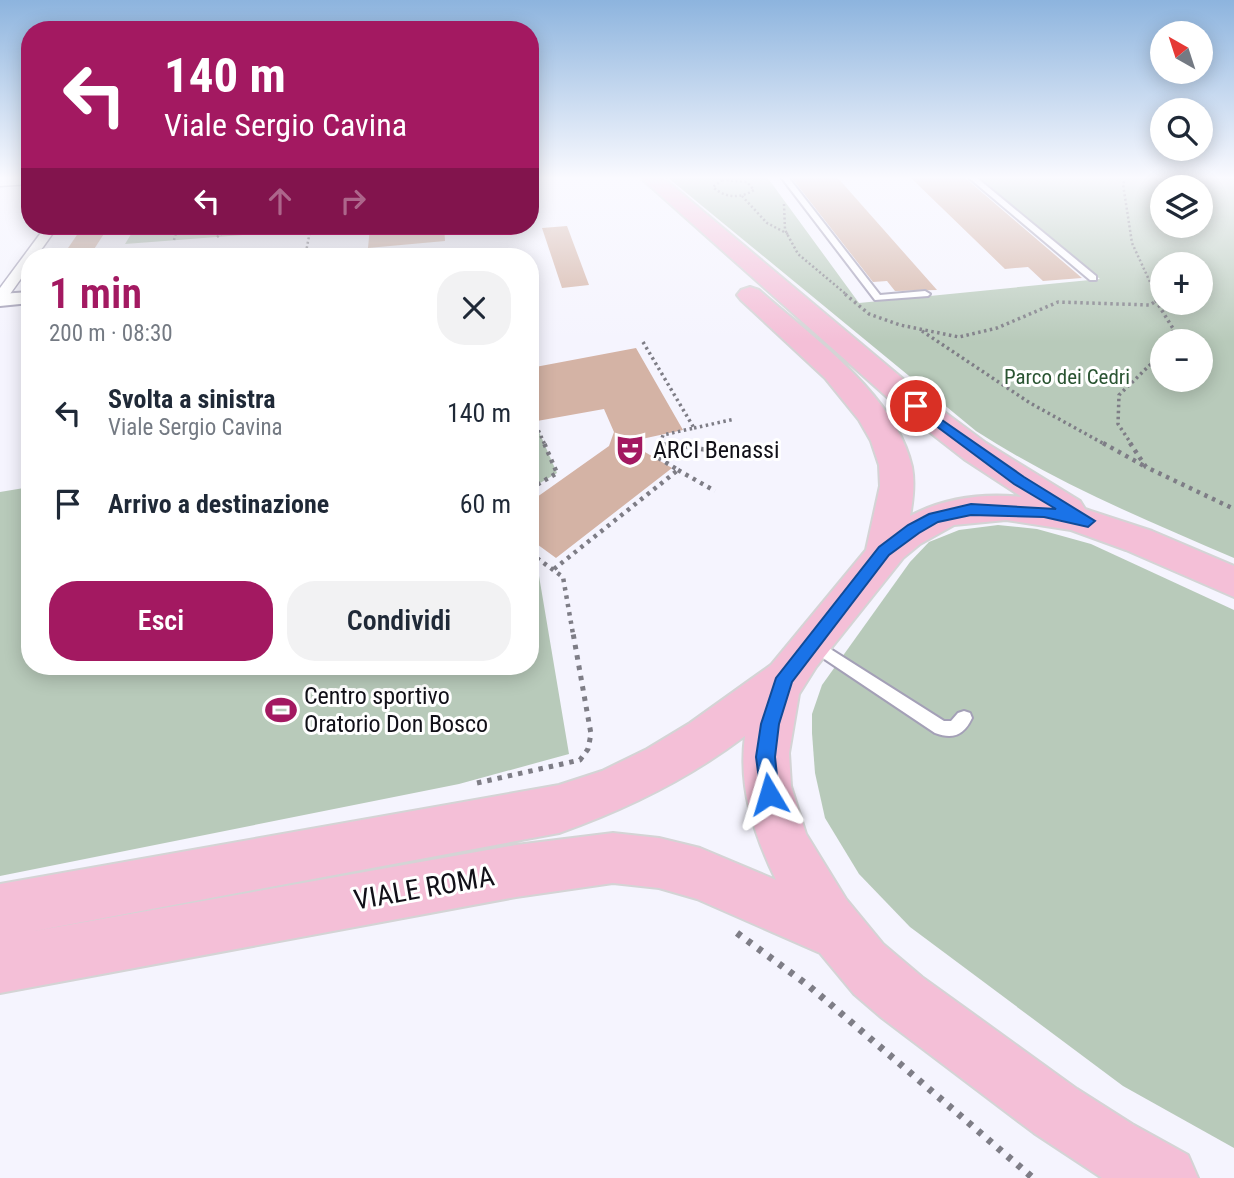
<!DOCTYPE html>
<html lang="it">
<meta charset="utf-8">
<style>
:root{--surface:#fff;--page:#f2f2f3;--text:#1f2937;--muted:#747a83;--accent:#a31961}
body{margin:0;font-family:"Roboto Condensed",sans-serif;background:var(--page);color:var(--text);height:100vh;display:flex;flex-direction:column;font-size:26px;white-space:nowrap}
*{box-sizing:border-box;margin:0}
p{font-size:23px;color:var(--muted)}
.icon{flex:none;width:38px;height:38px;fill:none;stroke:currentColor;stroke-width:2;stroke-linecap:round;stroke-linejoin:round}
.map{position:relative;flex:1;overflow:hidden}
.drawer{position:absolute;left:21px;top:248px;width:518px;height:427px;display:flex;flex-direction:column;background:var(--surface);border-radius:28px;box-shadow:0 4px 18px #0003}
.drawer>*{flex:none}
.hud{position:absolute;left:21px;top:21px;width:518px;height:214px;border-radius:28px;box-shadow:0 4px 18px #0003;background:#a31961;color:#fff;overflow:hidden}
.needle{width:46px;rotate:321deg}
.controls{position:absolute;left:1150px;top:21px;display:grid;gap:14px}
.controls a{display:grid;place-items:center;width:63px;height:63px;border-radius:50%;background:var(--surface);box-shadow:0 4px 18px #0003;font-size:35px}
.pin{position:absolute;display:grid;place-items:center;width:60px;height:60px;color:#fff;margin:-30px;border:4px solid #fff;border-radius:50%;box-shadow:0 2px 7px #0007}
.me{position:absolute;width:77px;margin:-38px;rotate:353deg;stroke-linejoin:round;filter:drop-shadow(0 0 5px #0008)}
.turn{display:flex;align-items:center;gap:24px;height:147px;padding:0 28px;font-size:32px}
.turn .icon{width:91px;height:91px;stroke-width:2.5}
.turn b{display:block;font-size:49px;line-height:60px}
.lanes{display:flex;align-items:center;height:66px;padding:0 28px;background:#0003;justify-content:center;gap:35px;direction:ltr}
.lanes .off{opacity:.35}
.round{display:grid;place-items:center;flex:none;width:74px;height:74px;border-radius:28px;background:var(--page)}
.summary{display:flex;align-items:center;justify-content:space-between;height:119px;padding:0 28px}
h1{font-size:42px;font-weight:600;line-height:52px;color:var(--accent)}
.primary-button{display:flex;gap:14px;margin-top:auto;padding:14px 28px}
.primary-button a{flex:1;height:80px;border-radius:28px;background:var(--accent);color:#fff;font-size:28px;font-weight:600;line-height:80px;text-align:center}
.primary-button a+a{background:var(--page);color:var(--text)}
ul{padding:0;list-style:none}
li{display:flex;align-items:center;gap:21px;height:91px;padding:0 28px}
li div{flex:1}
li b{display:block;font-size:26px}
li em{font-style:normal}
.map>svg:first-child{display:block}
.green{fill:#b8caba;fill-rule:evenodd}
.building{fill:#d4b3a5}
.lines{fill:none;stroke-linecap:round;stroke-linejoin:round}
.service-casing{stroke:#a4a0b7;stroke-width:4}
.pedestrian-casing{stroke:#a4a0b7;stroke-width:3}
.minor-casing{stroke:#a4a0b7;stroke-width:4}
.tertiary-casing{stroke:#a4a0b7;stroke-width:3}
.primary-casing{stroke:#d4d4d5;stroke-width:4}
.path-far4{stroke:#7e7d86;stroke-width:2.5;stroke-dasharray:2 2.5;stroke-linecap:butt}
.path-far3{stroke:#7e7d86;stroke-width:3.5;stroke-dasharray:2.5 3.5;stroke-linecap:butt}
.path-far2{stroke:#7e7d86;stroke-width:4.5;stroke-dasharray:3.5 5;stroke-linecap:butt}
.path-far1{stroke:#7e7d86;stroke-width:5;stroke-dasharray:4.5 6;stroke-linecap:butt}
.path{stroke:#7e7d86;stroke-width:7;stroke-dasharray:5 8;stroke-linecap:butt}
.service{fill:#fff;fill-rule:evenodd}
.pedestrian{fill:#fff;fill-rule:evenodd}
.minor{fill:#fff;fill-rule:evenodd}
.tertiary{fill:#fff;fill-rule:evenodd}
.primary{fill:#f4bfd7;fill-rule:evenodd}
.route{fill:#1a73e8;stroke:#114b97;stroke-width:2}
.labels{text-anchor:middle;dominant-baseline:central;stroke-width:6;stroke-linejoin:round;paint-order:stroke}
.far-park-label{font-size:21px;fill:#2a5432;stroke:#fff}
.poi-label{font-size:24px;fill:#111018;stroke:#fff;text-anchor:start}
.near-street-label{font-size:28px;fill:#111018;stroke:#fff}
</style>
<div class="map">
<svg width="1234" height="1178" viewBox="0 0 1234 1178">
<rect width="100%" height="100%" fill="#f5f4fe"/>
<g class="green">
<path d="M667,177H767L859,303L1100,279L977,177H1234V558C1146,520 1058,484 976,431ZM1162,187H1200V226H1162ZM1162,264H1200V303H1162ZM1162,341H1200V380H1162Z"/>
<polygon points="136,226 295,226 294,231 125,244"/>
<polygon points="530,424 536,425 557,473 530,489"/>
<polygon points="30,487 30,667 530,667 530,578 539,576 569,754 459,784 0,876 0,492"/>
<polygon points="998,525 1037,529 1091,544 1234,610 1234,1148 1123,1086 910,927 859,874 825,818 815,773 812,733 812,714 822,685 910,562 929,542 959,530"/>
</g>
<g class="building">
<polygon points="791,177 837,177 937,290 895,291 887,281 873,282"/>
<polygon points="910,177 964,177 1082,278 1043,281 1028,267 1005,269"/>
<polygon points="83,226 109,226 89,257 62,257"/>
<polygon points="370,226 444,226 445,241 368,248"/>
<polygon points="567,226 589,285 562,288 542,228"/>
<polygon points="636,348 683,430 628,442 672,468 556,558 530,539 530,502 609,446 614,432 604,409 537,421 530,405 530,368"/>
</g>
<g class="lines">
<defs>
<g id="service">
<polygon points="781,177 788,177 880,295 925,291 930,294 928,296 875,300"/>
<polygon points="968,177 976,177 1096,276 1096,280 1090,280"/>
<path d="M813,638L944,721H951L958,713L964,711L970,713L972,718C964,735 953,740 935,733L808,648L806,644L808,640Z"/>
</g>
<polygon id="pedestrian" points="46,226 58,226 36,257 30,257 30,266 5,301 0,302 0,288"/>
<polygon id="minor" points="30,292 30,303 0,306 0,294"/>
<polygon id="tertiary" points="0,177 30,177 30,184 0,186"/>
<path id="primary" d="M640,177H662L927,399L986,443L1080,501L1085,509L1152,531L1234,566V597L1126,550L1071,530L1006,520L954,525L920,544L903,558L816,667L799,694L789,753L791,786L806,834L846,899L883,944L922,977L1077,1089L1132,1124L1188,1155L1198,1178H1102L1034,1133L882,1018L854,994L820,953L697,899L659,888L613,883L516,897L0,993V884L559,785L602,771L647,749L690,723L750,680L771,665L866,550L880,486L879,465L871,441L859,420L825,378L741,300L737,295L741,290L750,287L759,290C811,336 896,395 912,467C915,483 913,500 910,516C944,498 984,493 1022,497L964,459L905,413ZM745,736C738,788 754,834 776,880L700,848L659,838L613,833L516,845L29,932L559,833C627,809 688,779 745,736Z"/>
</defs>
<use href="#service" class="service-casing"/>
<use href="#pedestrian" class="pedestrian-casing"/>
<use href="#minor" class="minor-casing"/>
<use href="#tertiary" class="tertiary-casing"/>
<use href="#primary" class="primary-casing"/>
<g class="path-far4">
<polyline points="1126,177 1123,184 1132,243 1156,295"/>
<path d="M722,180L747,182L754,190C740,199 725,198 713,187Z"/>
<polyline points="742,196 767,223 788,234"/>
<polyline points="784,204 785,230 798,254 847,295"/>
<polyline points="276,233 278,226"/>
<polyline points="217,237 233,226"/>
<polyline points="174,240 178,226"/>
<polyline points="305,257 311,226"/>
</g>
<g class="path-far3">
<polyline points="845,294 869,314 900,325 959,337 997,328 1058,302 1150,305 1156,301"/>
<polyline points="1155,294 1156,301 1174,330 1166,341"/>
<polyline points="922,331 1030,403 1106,445"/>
<polyline points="643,342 694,428 663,435 660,445"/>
<polyline points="530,424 536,425 545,445"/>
<polyline points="694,428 735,419"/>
<polyline points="658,443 672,445"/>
<polyline points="1132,445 1118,424 1119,395 1153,362 1162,348"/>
</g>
<g class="path-far2">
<polyline points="659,443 729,453"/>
<polyline points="1103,443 1146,467"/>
<polyline points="1130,443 1146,467 1234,509"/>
<polyline points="678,470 715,491"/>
<polyline points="530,489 557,473 544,443"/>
<polyline points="530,553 563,577 573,634"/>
<polyline points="554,569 678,470 657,457 661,443"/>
</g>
<polyline class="path-far1" points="477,783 580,760 588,749 591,734 573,633"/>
<polyline class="path" points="737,933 809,986 1033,1178"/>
<use href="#service" class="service"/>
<use href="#pedestrian" class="pedestrian"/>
<use href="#minor" class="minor"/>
<use href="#tertiary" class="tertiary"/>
<use href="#primary" class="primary"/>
</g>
<linearGradient id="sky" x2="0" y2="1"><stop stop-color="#8db4de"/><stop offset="0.52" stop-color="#fafaff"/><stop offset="1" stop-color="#fafaff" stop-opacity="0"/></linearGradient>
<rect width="1234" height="342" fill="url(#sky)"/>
<polygon class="route" points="916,402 1024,477 1095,521 1088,527 1044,517 971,515 938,522 919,533 889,555 792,682 779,724 775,757 779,794 776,801 769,804 762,801 756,757 761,724 776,678 879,547 908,525 929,514 971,504 1056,509 1014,484 912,408 910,406"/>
<defs>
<symbol id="theatre-bare" viewBox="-9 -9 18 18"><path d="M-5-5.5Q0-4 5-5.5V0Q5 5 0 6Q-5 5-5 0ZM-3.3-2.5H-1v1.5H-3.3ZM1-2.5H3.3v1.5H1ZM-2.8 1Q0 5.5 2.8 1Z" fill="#a31961" stroke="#fff" stroke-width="2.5" paint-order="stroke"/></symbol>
<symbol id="stadium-bare" viewBox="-9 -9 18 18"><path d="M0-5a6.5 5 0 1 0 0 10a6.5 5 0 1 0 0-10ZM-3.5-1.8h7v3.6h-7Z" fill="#a31961" stroke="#fff" stroke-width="2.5" paint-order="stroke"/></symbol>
</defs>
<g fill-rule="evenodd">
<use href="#theatre-bare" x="608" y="428" width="44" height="44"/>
<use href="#stadium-bare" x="259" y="688" width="44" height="44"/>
</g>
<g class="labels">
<g class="far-park-label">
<text x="1067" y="377">Parco dei Cedri</text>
</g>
<g class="poi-label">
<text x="653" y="450">ARCI Benassi</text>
<text x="304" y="696">Centro sportivo<tspan x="304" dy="28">Oratorio Don Bosco</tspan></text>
</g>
<g class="near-street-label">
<text transform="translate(424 888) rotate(-10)">VIALE ROMA</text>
</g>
</g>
</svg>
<div class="controls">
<a><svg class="needle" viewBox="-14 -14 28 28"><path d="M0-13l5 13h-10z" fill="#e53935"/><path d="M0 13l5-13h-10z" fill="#747a83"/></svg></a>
<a><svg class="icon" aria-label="search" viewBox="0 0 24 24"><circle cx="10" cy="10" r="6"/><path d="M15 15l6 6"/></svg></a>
<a><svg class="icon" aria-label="layers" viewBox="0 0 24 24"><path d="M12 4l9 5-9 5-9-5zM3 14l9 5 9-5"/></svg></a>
<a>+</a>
<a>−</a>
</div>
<div class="pin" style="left:916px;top:406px;background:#d93025"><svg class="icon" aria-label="arrive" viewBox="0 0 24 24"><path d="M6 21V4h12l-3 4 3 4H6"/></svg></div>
<svg class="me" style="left:769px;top:794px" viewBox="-20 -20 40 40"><path d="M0-17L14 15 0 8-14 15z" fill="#1a73e8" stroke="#fff" stroke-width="4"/></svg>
<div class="hud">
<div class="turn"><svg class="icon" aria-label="left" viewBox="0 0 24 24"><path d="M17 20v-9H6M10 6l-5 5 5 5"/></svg><div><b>140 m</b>Viale Sergio Cavina</div></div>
<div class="lanes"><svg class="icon" aria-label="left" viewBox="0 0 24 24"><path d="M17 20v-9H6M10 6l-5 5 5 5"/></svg><svg class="icon off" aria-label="ahead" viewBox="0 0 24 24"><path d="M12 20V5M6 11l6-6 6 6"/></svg><svg class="icon off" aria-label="right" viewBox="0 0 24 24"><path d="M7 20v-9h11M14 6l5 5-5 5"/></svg></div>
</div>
<section class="drawer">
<div class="summary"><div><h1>1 min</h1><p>200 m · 08:30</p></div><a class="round"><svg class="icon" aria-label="close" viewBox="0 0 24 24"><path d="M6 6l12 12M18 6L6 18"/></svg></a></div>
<ul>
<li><svg class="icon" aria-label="left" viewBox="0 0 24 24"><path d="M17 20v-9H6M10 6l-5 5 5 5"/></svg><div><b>Svolta a sinistra</b><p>Viale Sergio Cavina</p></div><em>140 m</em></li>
<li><svg class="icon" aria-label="arrive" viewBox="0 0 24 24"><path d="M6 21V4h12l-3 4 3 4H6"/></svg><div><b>Arrivo a destinazione</b></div><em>60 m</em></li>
</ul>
<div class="primary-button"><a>Esci</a><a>Condividi</a></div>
</section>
</div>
